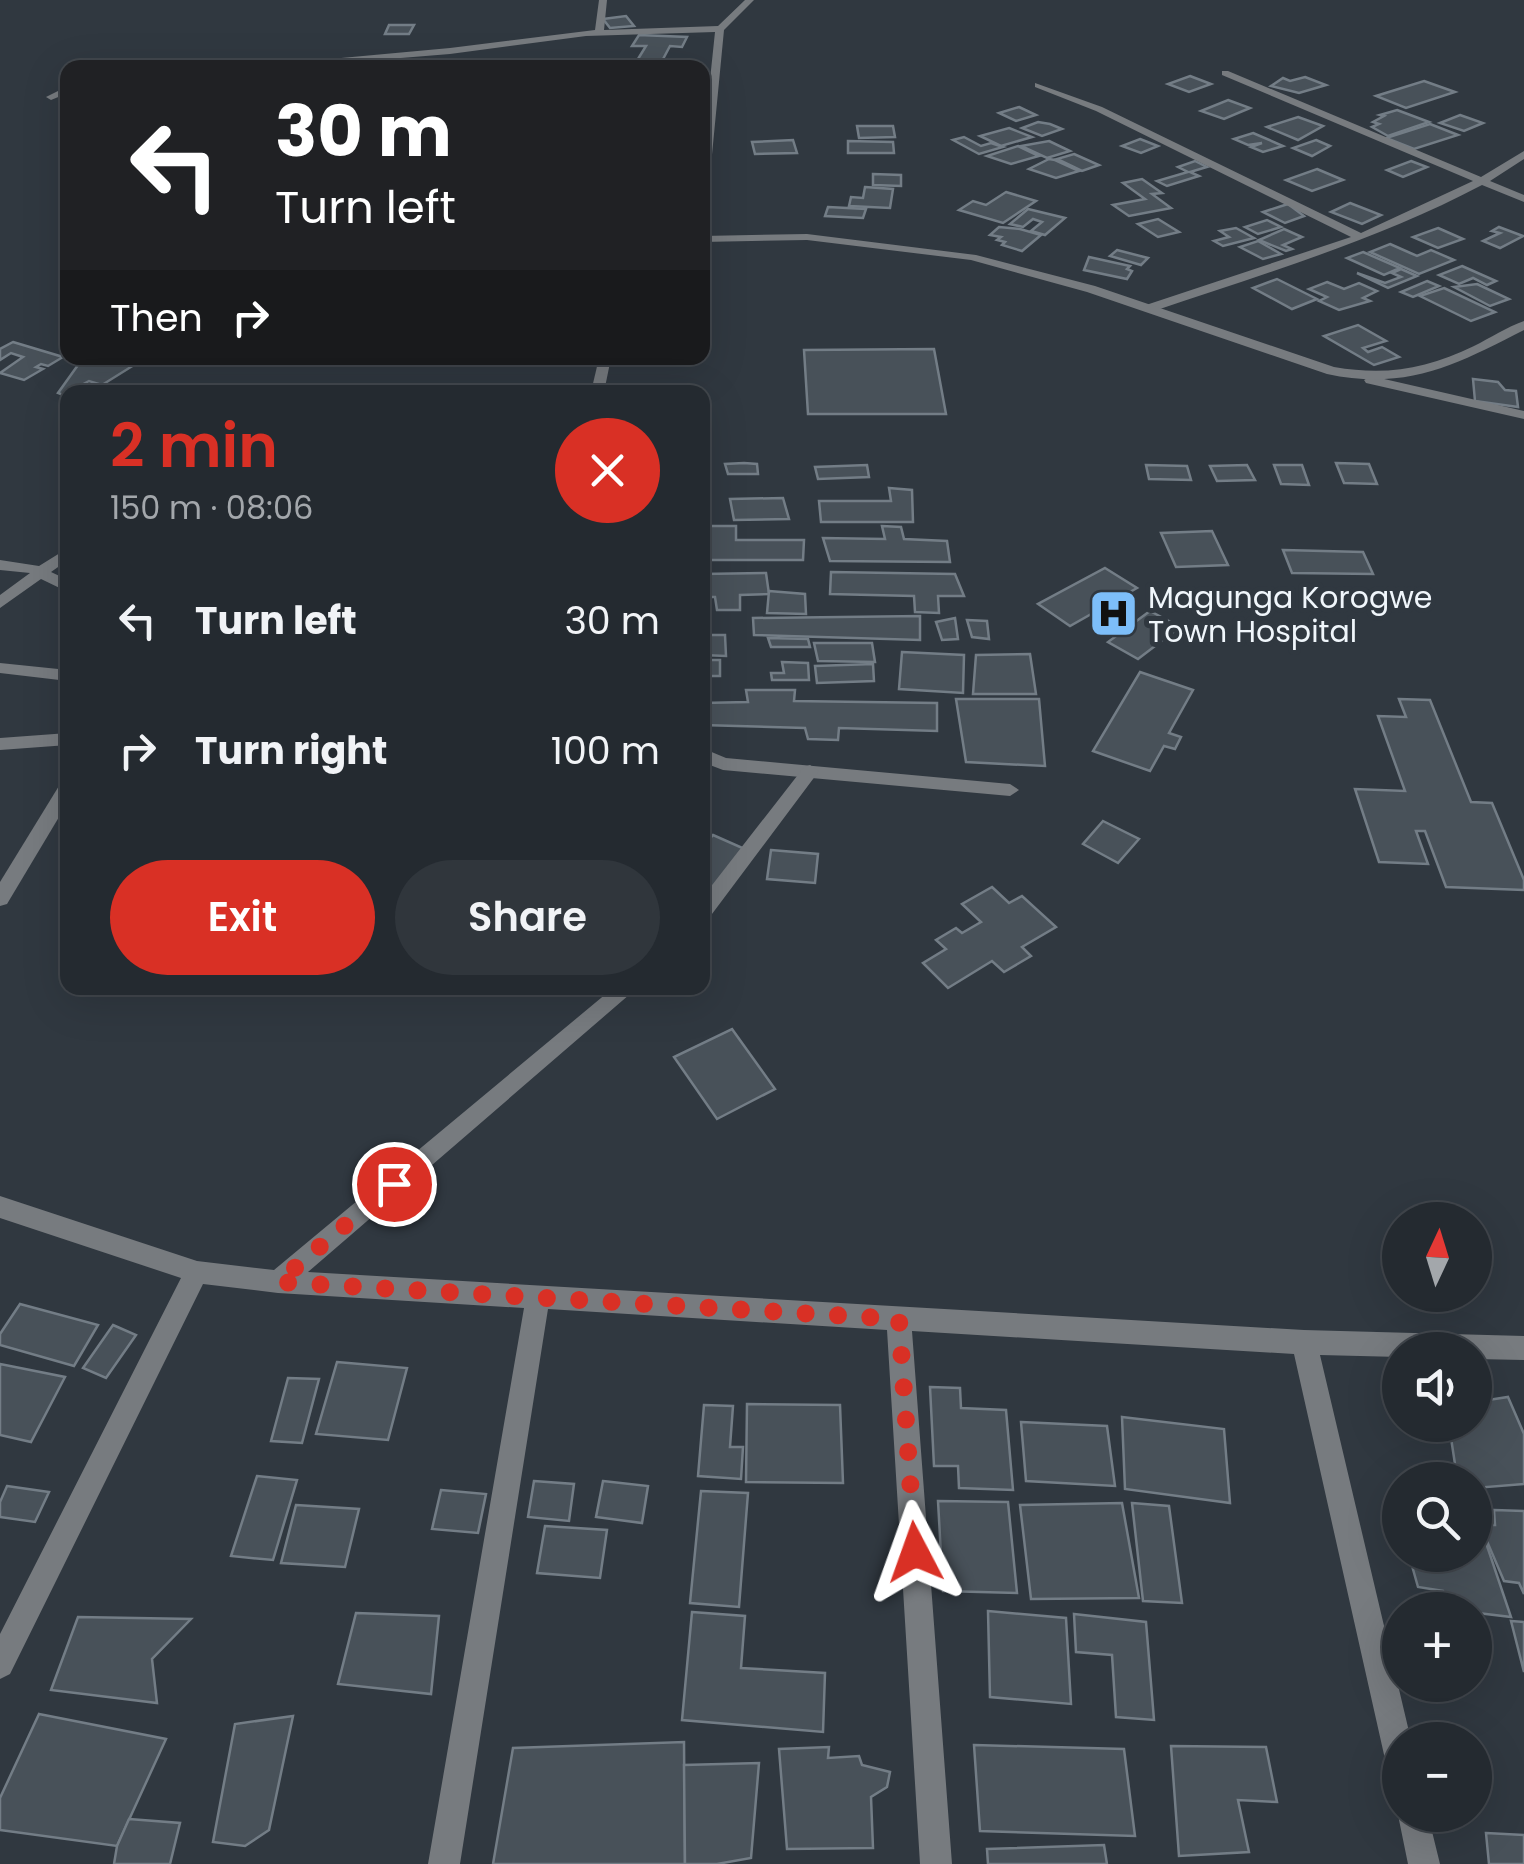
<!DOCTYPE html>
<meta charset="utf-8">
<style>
:root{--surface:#242a30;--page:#30363c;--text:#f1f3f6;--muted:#a3a7ab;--line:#41464c;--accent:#d93025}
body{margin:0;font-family:Poppins,sans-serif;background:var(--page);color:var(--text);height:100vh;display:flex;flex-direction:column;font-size:38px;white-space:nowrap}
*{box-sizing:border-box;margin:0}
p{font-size:32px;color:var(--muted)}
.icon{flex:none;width:55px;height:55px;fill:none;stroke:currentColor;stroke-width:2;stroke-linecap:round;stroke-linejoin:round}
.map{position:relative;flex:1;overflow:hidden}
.sheet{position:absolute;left:60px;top:385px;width:650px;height:610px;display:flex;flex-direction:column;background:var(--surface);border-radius:20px;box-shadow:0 10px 40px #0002,0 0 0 2px var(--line)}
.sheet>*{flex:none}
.guide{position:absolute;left:60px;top:60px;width:650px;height:305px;border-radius:20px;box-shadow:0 10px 40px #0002,0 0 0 2px var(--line);background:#202124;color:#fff;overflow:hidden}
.needle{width:65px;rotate:4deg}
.fabs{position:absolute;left:1382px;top:1202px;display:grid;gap:20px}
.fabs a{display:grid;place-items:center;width:110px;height:110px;border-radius:50%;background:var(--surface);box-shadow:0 10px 40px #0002,0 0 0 2px var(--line);font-size:50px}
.pin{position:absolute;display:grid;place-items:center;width:85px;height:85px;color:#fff;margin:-42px;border:5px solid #fff;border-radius:50%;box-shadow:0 2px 10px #0007}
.me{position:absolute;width:110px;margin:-55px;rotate:356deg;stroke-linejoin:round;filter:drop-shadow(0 0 8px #0008)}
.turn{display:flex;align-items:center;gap:35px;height:210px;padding:0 50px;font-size:45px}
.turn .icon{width:130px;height:130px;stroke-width:2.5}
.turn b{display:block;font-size:70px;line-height:85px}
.then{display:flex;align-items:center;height:95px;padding:0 50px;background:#0003;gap:20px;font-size:38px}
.round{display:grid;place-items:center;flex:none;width:105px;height:105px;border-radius:52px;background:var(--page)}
.overview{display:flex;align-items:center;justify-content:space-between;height:170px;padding:0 50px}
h1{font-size:60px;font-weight:600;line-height:75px;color:var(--accent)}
.button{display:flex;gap:20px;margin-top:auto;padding:20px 50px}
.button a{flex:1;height:115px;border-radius:60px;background:var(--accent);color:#fff;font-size:40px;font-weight:600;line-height:115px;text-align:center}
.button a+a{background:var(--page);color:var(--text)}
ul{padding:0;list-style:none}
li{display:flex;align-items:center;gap:30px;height:130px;padding:0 50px}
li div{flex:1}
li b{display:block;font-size:38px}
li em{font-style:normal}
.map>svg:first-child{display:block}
.building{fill:#485159;stroke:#737d86;stroke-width:2.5}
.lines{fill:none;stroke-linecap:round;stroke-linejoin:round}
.service{fill:#777b7f;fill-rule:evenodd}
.minor{fill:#777b7f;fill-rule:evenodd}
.tertiary{fill:#777b7f;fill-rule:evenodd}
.route{stroke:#d93025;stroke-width:18;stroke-dasharray:0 32.4}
.labels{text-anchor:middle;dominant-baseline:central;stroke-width:10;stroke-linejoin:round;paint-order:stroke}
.poi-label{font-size:30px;fill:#f0f6fb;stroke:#303840;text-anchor:start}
</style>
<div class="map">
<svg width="1524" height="1864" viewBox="0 0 1524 1864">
<rect width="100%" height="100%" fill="#303840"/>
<g class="building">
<polygon points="626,16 634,26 610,28 603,19"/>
<polygon points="389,25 414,25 409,34 385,34"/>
<polygon points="639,35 687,37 682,47 670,46 662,61 638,59 646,46 632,46"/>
<polygon points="1190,76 1211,84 1189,92 1168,84"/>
<polygon points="1305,77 1326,85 1299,93 1271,86 1283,78 1290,81"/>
<polygon points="1424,81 1455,92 1406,108 1376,96"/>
<polygon points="1228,100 1250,108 1224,119 1201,111"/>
<polygon points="1019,107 1036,115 1016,121 999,113"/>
<polygon points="1397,110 1429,122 1388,136 1372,127 1379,124 1373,122 1384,116 1380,115"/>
<polygon points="1460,115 1483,123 1464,131 1440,123"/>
<polygon points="1298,117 1323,126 1298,140 1267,127"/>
<polygon points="1038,122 1050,124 1062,129 1042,136 1022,128"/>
<polygon points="1430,124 1458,135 1414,149 1386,138"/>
<polygon points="857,126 893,126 895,137 859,138"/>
<polygon points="1009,128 1032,137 1001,146 980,136"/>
<polygon points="1253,133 1283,146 1263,152 1251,147 1262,143 1248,145 1234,139"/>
<polygon points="964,137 981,146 991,143 1003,147 979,154 953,140"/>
<polygon points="1140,139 1158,146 1141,153 1122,146"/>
<polygon points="793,140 797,153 755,154 752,142"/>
<polygon points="1316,140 1330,146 1312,156 1293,148"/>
<polygon points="848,141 893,142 894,153 848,153"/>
<polygon points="1049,141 1070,151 1047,158 1021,146"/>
<polygon points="1018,146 1039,156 1011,164 987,156"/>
<polygon points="1074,154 1099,165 1082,171 1057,159"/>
<polygon points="1049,159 1055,160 1079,171 1056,178 1029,169"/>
<polygon points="1195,161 1207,167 1190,172 1199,176 1167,186 1157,181 1188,172 1178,167"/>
<polygon points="1411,161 1427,167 1403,177 1387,170"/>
<polygon points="1317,169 1343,180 1312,191 1286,180"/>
<polygon points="873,174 901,175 901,186 873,185"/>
<polygon points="1142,179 1162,193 1152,194 1171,208 1129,216 1113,205 1145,199 1123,183"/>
<polygon points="865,187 893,189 890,208 849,206 851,197 863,198"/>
<polygon points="1006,192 1036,201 1003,223 959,210 973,201 986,205"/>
<polygon points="1350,203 1381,215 1362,224 1331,212"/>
<polygon points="1288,204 1304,216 1285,223 1263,212"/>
<polygon points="828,207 866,209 863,218 825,216"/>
<polygon points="1028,209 1065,218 1045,235 1031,231 1042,222 1033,219 1023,227 1010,224"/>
<polygon points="1158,219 1179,232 1158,237 1138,224"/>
<polygon points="1267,220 1281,227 1258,234 1245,227"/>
<polygon points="999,227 1020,229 1041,235 1022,251 1002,245 1005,242 997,240 1001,237 990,235"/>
<polygon points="1499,227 1523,236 1500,248 1483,241 1500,233 1492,231"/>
<polygon points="1236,228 1254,238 1223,246 1214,241 1229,237 1220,231"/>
<polygon points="1438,228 1463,239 1438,248 1413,237"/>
<polygon points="1284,229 1302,237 1283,245 1292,249 1286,251 1259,240"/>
<polygon points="1258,241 1281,254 1263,259 1240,247"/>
<polygon points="1390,244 1417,256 1431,250 1454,260 1419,274 1370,252"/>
<polygon points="1117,250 1148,258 1141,265 1110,256"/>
<polygon points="1363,252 1400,268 1384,275 1347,258"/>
<polygon points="1089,257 1130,266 1127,269 1132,271 1127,279 1084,270"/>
<polygon points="1462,266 1496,281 1487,285 1473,278 1459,284 1439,275"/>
<polygon points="1401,269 1417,276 1388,288 1357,273 1385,283 1401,277 1392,273"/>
<polygon points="1277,279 1317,299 1292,309 1253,288"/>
<polygon points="1427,281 1439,286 1413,297 1401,292"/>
<polygon points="1327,282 1344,289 1359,283 1377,291 1363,298 1370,301 1339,310 1319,301 1327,297 1309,289"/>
<polygon points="1477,284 1509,299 1490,306 1454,287"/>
<polygon points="1444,288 1495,312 1471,321 1420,296"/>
<polygon points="1358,325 1386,341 1363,348 1368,352 1382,347 1399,357 1374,365 1324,336"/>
<polygon points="13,342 63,357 48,366 41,364 36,367 43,369 24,380 0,373 23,357 11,353 0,360 0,349"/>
<polygon points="934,349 946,414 808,414 804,350"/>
<polygon points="83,358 109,358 134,365 102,385 89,381 80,386 93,392 68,392 68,397 58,393"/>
<polygon points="1473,379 1498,382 1505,390 1516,391 1518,407 1475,401"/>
<polygon points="744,463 757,464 758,474 728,474 725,464"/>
<polygon points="1336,463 1369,464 1377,484 1344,483"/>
<polygon points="867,465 869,477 818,479 815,467"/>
<polygon points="1146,465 1187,466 1191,480 1149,479"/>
<polygon points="1247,465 1255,480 1217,481 1210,466"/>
<polygon points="1274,465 1302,465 1309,485 1281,484"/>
<polygon points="889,488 912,490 913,522 821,522 819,501 891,501"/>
<polygon points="783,498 789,519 734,520 730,499"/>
<polygon points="707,526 736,526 736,540 804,540 803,560 702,560"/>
<polygon points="882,526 901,527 904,539 947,541 950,562 830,561 823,538 885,539"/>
<polygon points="1212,531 1228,565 1176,567 1161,533"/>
<polygon points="1283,550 1363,552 1373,574 1292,573"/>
<polygon points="1105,568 1137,588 1070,626 1038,604"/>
<polygon points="831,572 955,574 964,596 938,596 939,613 915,612 914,596 830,594"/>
<polygon points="766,573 769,594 740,595 740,610 717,610 715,597 702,597 702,574"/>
<polygon points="769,591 805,594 806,614 767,613"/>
<polygon points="1150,611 1180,627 1138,659 1108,642"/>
<polygon points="920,616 920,640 754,635 753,618"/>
<polygon points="955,618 958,639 942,640 936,622"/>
<polygon points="967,620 987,621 989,639 972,637"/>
<polygon points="702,635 725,635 726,656 702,655"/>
<polygon points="768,638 808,639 810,647 771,647"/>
<polygon points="814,643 872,643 875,662 818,661"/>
<polygon points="902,652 964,655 963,693 899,689"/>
<polygon points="1030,654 1036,694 973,694 976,655"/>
<rect x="702" y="660" width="18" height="16"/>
<polygon points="782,662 808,663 809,680 772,680 771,673 784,673"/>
<polygon points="873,664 874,681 817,683 815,666"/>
<polygon points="1140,672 1193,690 1169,733 1181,737 1175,749 1164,746 1150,771 1093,751"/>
<polygon points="746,690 795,690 794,701 937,703 937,731 839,728 838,740 808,739 805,728 702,725 702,703 748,702"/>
<polygon points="956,699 1039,699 1045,766 966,762"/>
<polygon points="1399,699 1430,700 1471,802 1492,803 1524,880 1524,890 1446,887 1425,831 1416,831 1428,864 1379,862 1355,789 1405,791 1378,716 1406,717"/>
<polygon points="1103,821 1139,839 1118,863 1083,844"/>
<polygon points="713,835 747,850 707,899 702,897 702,848"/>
<polygon points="771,850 818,854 815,883 767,879"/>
<polygon points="992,887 1009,903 1022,896 1056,927 1022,947 1031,956 1004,972 992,961 948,988 923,963 946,949 936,940 956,928 962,933 981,922 962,904"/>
<polygon points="732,1029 775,1089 717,1119 674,1057"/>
<polygon points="20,1304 98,1325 74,1366 0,1345 0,1334"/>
<polygon points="113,1325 136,1335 106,1378 83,1368"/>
<polygon points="337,1362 407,1368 388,1440 316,1434"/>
<polygon points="0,1364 65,1377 31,1442 0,1435"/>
<polygon points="288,1378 319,1379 302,1443 271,1441"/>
<polygon points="930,1387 960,1388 961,1408 1006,1410 1013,1490 959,1488 958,1466 934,1466"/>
<polygon points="1508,1397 1524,1434 1524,1484 1475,1488 1475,1480 1430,1480 1427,1468 1455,1464 1449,1425 1475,1425 1475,1402"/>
<polygon points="747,1404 840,1405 843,1483 746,1482"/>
<polygon points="704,1405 733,1406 730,1447 743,1447 741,1479 698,1476"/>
<polygon points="1122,1417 1224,1429 1230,1503 1125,1489"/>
<polygon points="1021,1422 1107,1426 1115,1486 1026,1481"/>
<polygon points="257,1476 297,1480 273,1560 231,1556"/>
<polygon points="534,1481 574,1484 569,1521 528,1517"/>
<polygon points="603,1481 648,1486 642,1523 596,1517"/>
<polygon points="7,1486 49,1492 35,1522 0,1517 0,1502"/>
<polygon points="441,1490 486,1494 478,1533 432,1529"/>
<polygon points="701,1491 748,1493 739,1607 690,1603"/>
<polygon points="938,1501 1008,1502 1017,1593 943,1591"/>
<polygon points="1122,1503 1139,1598 1031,1599 1020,1505"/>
<polygon points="1132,1503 1169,1506 1182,1603 1143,1601"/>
<polygon points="296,1505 359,1509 345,1567 281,1563"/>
<polygon points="1475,1510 1480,1525 1511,1617 1453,1610 1443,1591 1418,1587 1409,1555 1475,1555"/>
<polygon points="1494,1510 1524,1511 1524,1594 1519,1583 1504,1581 1480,1525 1495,1525"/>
<polygon points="545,1526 607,1530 600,1578 537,1573"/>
<polygon points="988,1611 1066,1618 1071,1704 990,1697"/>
<polygon points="692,1612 745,1616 741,1668 825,1673 823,1732 682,1720"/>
<polygon points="356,1613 439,1616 431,1694 338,1684"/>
<polygon points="1074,1614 1146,1622 1154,1720 1116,1717 1112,1655 1076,1652"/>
<polygon points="78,1617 191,1619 152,1659 157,1703 51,1690"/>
<polygon points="1511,1621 1524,1622 1524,1672"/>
<polygon points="39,1714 166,1739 117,1846 0,1830 0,1798"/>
<polygon points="293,1716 269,1830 245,1846 213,1842 235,1724"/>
<polygon points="684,1742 685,1864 493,1864 513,1748"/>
<polygon points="974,1745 1124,1749 1135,1836 980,1831"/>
<polygon points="1171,1746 1266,1747 1277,1802 1238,1800 1249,1852 1179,1856"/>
<polygon points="829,1747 828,1758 859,1756 862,1765 890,1772 887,1787 871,1797 873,1848 787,1849 779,1749"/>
<polygon points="759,1763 751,1858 717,1864 685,1864 684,1765"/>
<polygon points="129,1819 180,1823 170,1864 114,1864 117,1846"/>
<polygon points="1486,1833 1524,1835 1524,1864 1489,1864"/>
<polygon points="1104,1845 1107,1864 988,1864 987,1849"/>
</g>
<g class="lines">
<polygon class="service" points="702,748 726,758 1010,784 1019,790 1010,796 723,770 702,762"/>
<g class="minor">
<polygon points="599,0 607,0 604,30 718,26 745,0 754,0 724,30 706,217 702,218 702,156 715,32 586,36 450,54 278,68 233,68 450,48 595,30"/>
<path d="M1222,71H1228L1481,177L1524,151V159L1490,181L1524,195V202L1482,185C1378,240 1266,273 1154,311H1146V305L1351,237L1096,111L1035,87V83L1102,107L1361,233L1473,181L1222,75Z"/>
<polygon points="68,86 68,93 51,100 46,97"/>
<polygon points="1371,376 1524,411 1524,419 1366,383 1364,380"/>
<polygon points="260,385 272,392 255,392 253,389"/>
<polygon points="68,548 68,560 51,572 68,580 68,592 41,579 0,608 0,595 30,573 0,570 0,560 39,566"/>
<polygon points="0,663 68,670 68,681 0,673"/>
<polygon points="68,733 68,745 0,750 0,738"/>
<polygon points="810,765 819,771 816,775 709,918 702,920 702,898 804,767"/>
<polygon points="613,988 637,988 308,1272 1304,1330 1524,1336 1524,1360 1475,1359 1475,1350 1400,1350 1400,1357 1320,1355 1411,1740 1400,1740 1400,1774 1389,1770 1385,1759 1294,1354 912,1331 952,1864 920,1864 887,1330 548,1309 460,1864 428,1864 524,1308 278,1293 203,1284 10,1674 0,1679 0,1634 181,1278 0,1218 0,1196 197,1261 274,1270"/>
<polygon points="1400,1809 1400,1815 1428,1815 1440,1864 1408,1864 1398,1815"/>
</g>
<g class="tertiary">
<path d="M807,234L976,255L1095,286L1334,367C1386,376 1427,369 1474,346C1490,338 1507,327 1524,321V330C1456,365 1406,391 1327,374L1087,292L971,260L807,240L702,242V236Z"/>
<polygon points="599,358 611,358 604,392 591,392"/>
<polygon points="68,780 68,802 7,904 0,906 0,882 62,781"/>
</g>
</g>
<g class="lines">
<polyline class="route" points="394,1184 278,1282 899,1319 915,1552"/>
</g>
<defs>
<symbol id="hospital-square" viewBox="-11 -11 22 22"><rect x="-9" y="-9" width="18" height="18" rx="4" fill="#7dbef9" stroke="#303840"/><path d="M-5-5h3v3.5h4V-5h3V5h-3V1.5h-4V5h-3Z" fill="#111"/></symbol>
</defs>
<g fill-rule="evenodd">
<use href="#hospital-square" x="1086" y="586" width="55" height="55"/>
</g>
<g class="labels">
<g class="poi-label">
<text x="1148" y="597">Magunga Korogwe<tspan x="1148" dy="34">Town Hospital</tspan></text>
</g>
</g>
</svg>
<div class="fabs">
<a><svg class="needle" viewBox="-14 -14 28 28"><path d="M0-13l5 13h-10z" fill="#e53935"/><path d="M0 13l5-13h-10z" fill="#a3a7ab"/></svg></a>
<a><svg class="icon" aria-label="sound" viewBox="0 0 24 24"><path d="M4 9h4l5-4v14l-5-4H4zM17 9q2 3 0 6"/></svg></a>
<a><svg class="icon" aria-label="search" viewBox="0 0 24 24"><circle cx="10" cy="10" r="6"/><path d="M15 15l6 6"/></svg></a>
<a>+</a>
<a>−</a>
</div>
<div class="pin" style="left:394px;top:1184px;background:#d93025"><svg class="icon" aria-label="arrive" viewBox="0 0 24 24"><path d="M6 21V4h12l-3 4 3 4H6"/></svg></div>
<svg class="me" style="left:915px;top:1552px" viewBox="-20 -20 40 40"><path d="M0-17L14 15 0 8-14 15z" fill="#d93025" stroke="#fff" stroke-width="4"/></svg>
<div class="guide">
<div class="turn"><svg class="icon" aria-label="left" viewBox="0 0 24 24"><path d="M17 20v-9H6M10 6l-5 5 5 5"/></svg><div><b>30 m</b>Turn left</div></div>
<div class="then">Then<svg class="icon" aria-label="right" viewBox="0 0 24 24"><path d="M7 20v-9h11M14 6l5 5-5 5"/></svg></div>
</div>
<section class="sheet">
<div class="overview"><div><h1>2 min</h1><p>150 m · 08:06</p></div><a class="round" style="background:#d93025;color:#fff"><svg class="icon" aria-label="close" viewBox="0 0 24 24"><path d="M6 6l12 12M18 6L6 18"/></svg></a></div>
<ul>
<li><svg class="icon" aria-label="left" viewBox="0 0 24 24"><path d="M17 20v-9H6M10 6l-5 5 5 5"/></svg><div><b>Turn left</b></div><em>30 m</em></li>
<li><svg class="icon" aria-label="right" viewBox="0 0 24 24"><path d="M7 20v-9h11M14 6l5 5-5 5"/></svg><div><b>Turn right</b></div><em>100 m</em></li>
</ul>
<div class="button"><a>Exit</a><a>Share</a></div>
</section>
</div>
